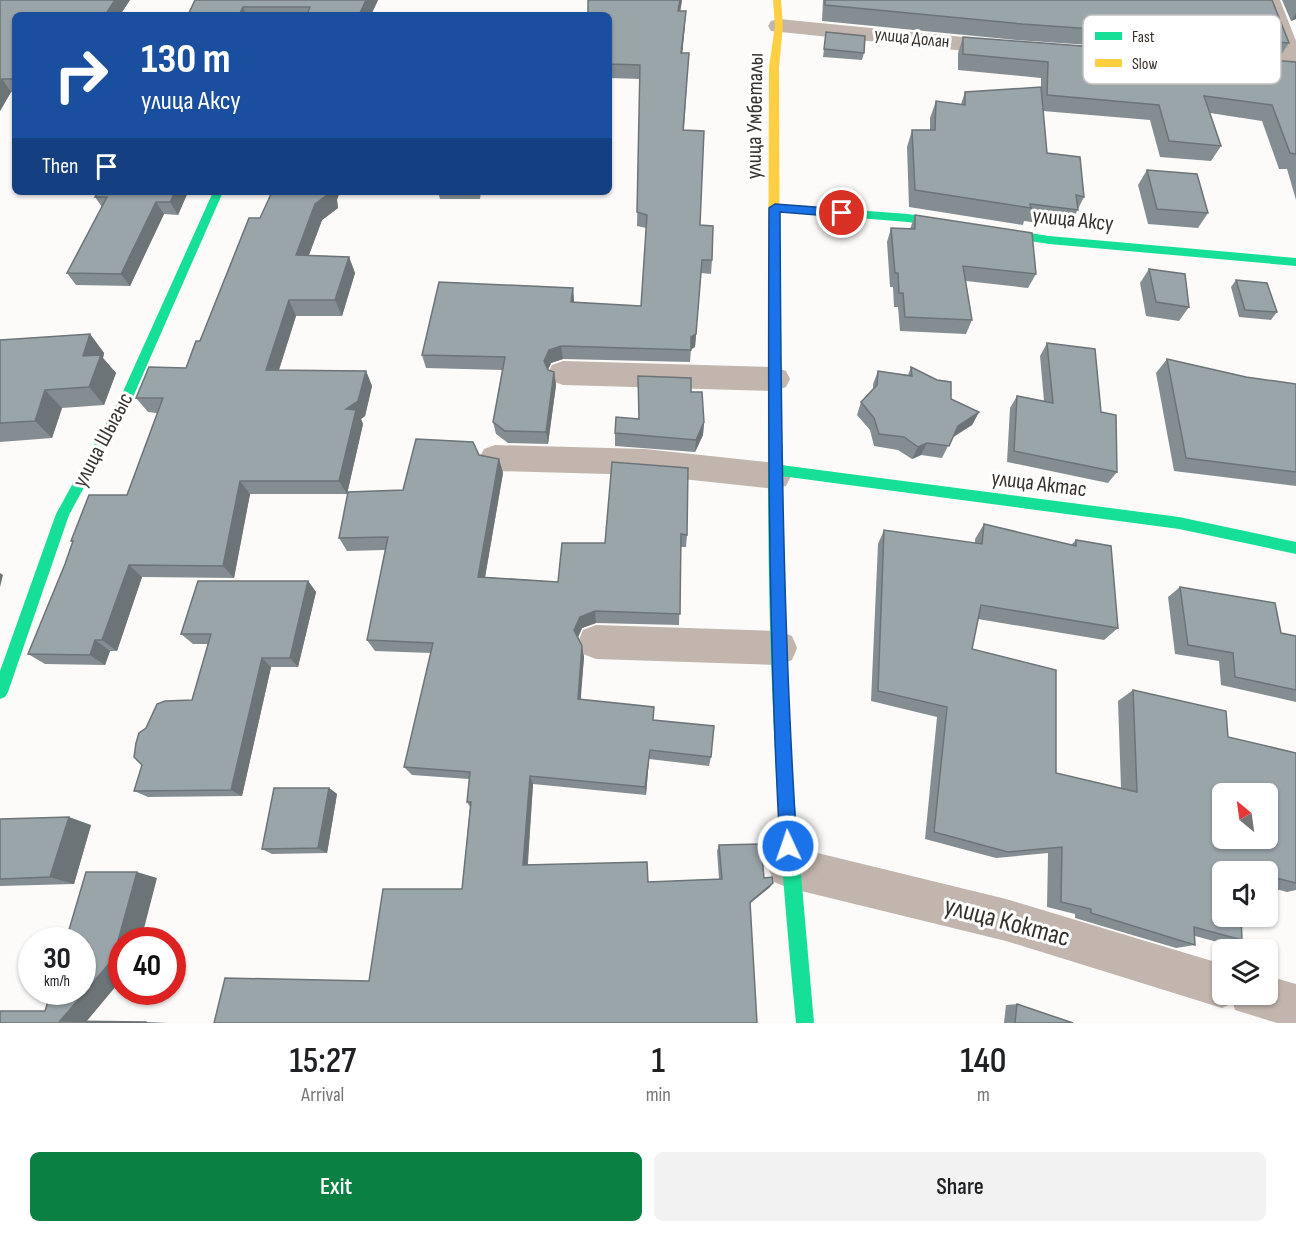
<!DOCTYPE html>
<meta charset="utf-8">
<style>
:root{--surface:#fff;--page:#f2f2f2;--text:#202124;--muted:#757577;--accent:#0b8043}
body{margin:0;font-family:"Sofia Sans Condensed",sans-serif;background:var(--page);color:var(--text);height:100vh;display:flex;flex-direction:column;font-size:22px;white-space:nowrap}
*{box-sizing:border-box;margin:0}
p{font-size:20px;color:var(--muted)}
.icon{flex:none;width:33px;height:33px;fill:none;stroke:currentColor;stroke-width:2;stroke-linecap:round;stroke-linejoin:round}
.map{position:relative;height:1023px;overflow:hidden}
.panel{display:flex;flex-direction:column;background:var(--surface);flex:1}
.panel>*{flex:none}
.guide{position:absolute;left:12px;top:12px;width:600px;height:183px;border-radius:9px;box-shadow:0 2px 4px #0004;background:#1a4fa0;color:#fff;overflow:hidden}
.needle{width:39px;rotate:331deg}
.tools{position:absolute;left:1212px;top:783px;display:grid;gap:12px}
.tools a{display:grid;place-items:center;width:66px;height:66px;border-radius:9px;background:var(--surface);box-shadow:0 2px 4px #0004;font-size:30px}
.speed{position:absolute;left:18px;top:927px;display:flex;gap:12px;font-size:30px;font-weight:700;text-align:center}
.speed>*{display:grid;place-content:center;width:78px;height:78px;border-radius:50%;background:var(--surface);box-shadow:0 2px 4px #0004;line-height:1}
.speed small{font-size:15px;font-weight:400}
.speed .limit{border:9px solid #d22;background:#fff;color:#111}
.pin{position:absolute;display:grid;place-items:center;width:51px;height:51px;color:#fff;margin:-26px;border:3px solid #fff;border-radius:50%;box-shadow:0 2px 6px #0007}
.me{position:absolute;width:66px;margin:-33px;rotate:357deg;stroke-linejoin:round;filter:drop-shadow(0 0 4px #0008)}
.turn{display:flex;align-items:center;gap:21px;height:126px;padding:0 30px;font-size:27px}
.turn .icon{width:78px;height:78px;stroke-width:2.5}
.turn b{display:block;font-size:42px;line-height:51px}
.then{display:flex;align-items:center;height:57px;padding:0 30px;background:#0003;gap:12px;font-size:22px}
.eta{display:flex;justify-content:space-evenly;align-items:center;height:102px;text-align:center}
.eta b{font-size:36px;font-weight:600;line-height:42px}
.button{display:flex;gap:12px;margin-top:auto;padding:12px 30px}
.button a{flex:1;height:69px;border-radius:9px;background:var(--accent);color:#fff;font-size:24px;font-weight:600;line-height:69px;text-align:center}
.button a+a{background:var(--page);color:var(--text)}
.map>svg:first-child{display:block}
.lines{fill:none;stroke-linecap:round;stroke-linejoin:round}
.street{fill:#c1b5ad;fill-rule:evenodd}
.fast{fill:#16e098;fill-rule:evenodd}
.slow{fill:#ffcf43;fill-rule:evenodd}
.wall{fill:#848e92}
.shaded-wall{fill:#6c7477}
.building{fill:#9aa5aa;stroke:#6c7477;stroke-width:1.5;fill-rule:evenodd}
.route{fill:#1a73e8;stroke:#114b97;stroke-width:1.5}
.labels{text-anchor:middle;dominant-baseline:central;stroke-width:6;stroke-linejoin:round;paint-order:stroke}
.far-street-label{font-size:18px;fill:#37302b;stroke:#fff}
.street-label{font-size:22px;fill:#37302b;stroke:#fff}
.near-street-label{font-size:27px;fill:#37302b;stroke:#fff}
.key{fill:#fff;stroke:#c3c1bf;stroke-width:1.5}
.key-label{font-size:16px;fill:#37302b}
</style>
<div class="map">
<svg width="1296" height="1023" viewBox="0 0 1296 1023">
<rect width="100%" height="100%" fill="#fdfbf9"/>
<g class="lines">
<g class="street">
<polygon points="1258,0 1280,0 1296,41 1296,76 1288,74 1285,69"/>
<polygon points="779,19 1004,41 1012,43 1015,48 1012,53 1004,55 771,31 768,26 771,21"/>
<polygon points="563,361 775,367 786,371 790,379 786,387 775,391 563,385 552,381 548,373 552,365"/>
<polygon points="495,445 645,449 775,463 786,466 791,476 786,486 775,489 645,475 495,471 484,467 479,458 484,449"/>
<polygon points="596,625 779,631 792,636 797,648 792,660 779,665 596,659 583,654 578,642 583,630"/>
<polygon points="789,846 1006,899 1222,964 1222,994 1268,994 1268,976 1296,984 1296,1023 1277,1023 1235,1010 1233,1003 1222,1008 1006,941 789,888 774,882 768,867 774,852"/>
</g>
<g class="fast">
<polygon points="213,192 223,192 133,397 69,515 8,692 5,697 0,699 0,671 56,514 121,396"/>
<polygon points="775,204 908,214 1049,236 1296,258 1296,266 1049,244 908,222 771,211 771,205"/>
<path d="M774,332L780,336L781,465L1179,517L1296,542V554L1179,529L781,476L791,760L814,1023H796C786,919 777,814 773,709C767,585 768,461 768,336Z"/>
</g>
<polygon class="slow" points="773,0 781,0 783,26 779,67 780,336 774,340 768,336 769,67 775,26"/>
</g>
<g class="wall">
<polygon points="0,0 130,0 120,15 15,15 15,92 11,92 0,111"/>
<polygon points="195,0 378,0 371,15 188,15"/>
<polygon points="588,0 682,0 680,11 685,25 682,53 688,67 684,130 700,225 712,260 711,274 701,273 695,347 691,349 690,362 563,359 551,363 548,370 554,372 556,385 548,444 508,443 496,434 493,422 502,370 426,368 422,355 573,288 574,303 641,306 646,228 637,226 640,79 609,78 609,15"/>
<polygon points="823,0 1272,0 1289,43 1279,58 1016,40 822,21"/>
<polygon points="1282,0 1296,0 1296,19 1291,21"/>
<polygon points="826,32 864,53 862,60 823,57"/>
<polygon points="963,37 1296,62 1296,200 1287,169 1279,169 1262,121 1210,113 1221,146 1211,161 1160,157 1150,120 1043,111 1047,153 1084,197 1069,227 1024,221 1023,225 909,207 907,147 912,130 930,130 930,118 936,101 961,104 965,92 1041,87 1041,78 958,70 958,53"/>
<polygon points="1147,170 1208,213 1198,228 1148,224 1138,185"/>
<polygon points="98,192 188,192 178,215 164,214 130,286 76,285 67,273 102,207 95,197"/>
<polygon points="438,192 481,192 480,199 440,199"/>
<polygon points="337,200 338,208 322,220 309,255 349,257 355,273 342,316 296,316 279,370 366,371 372,386 365,416 361,419 363,424 347,494 250,494 234,578 142,577 117,651 110,651 105,665 45,664 28,654 65,564 73,542 71,541 127,495 157,413 148,412 136,398 186,368 260,218"/>
<polygon points="915,215 1036,274 1028,288 966,281 972,320 966,334 900,331 898,307 894,307 893,287 890,287 887,242 891,228 910,229"/>
<polygon points="1149,269 1189,307 1179,321 1146,316 1140,283"/>
<polygon points="1236,280 1277,312 1271,320 1239,317 1231,287"/>
<polygon points="90,334 104,353 103,358 116,373 104,405 62,408 52,438 0,442 0,340"/>
<polygon points="1047,343 1101,412 1117,472 1108,483 1007,462 1010,408 1017,396 1044,401 1040,356"/>
<polygon points="1167,359 1246,377 1296,384 1296,486 1174,471 1156,373"/>
<polygon points="911,367 951,399 979,412 972,425 952,438 942,458 921,455 912,459 898,450 874,446 870,430 857,415 861,402 873,389 873,384 878,371 908,375"/>
<polygon points="691,392 704,422 703,435 695,452 615,446 615,433 638,419"/>
<polygon points="479,455 499,459 503,473 485,577 558,582 605,543 612,462 687,535 686,547 681,547 679,625 596,623 582,628 578,638 584,657 580,700 654,720 711,757 709,766 649,759 646,795 533,784 528,864 648,882 719,879 717,851 719,845 764,878 773,883 769,888 369,981 462,889 470,807 467,802 469,779 412,775 404,767 431,653 375,651 367,640 385,550 347,551 339,538 403,490"/>
<polygon points="984,524 1071,545 1076,540 1118,628 1104,640 978,619 972,649 1056,773 1121,788 1118,701 1133,690 1228,737 1296,753 1296,890 1287,892 1268,887 1268,872 1222,872 1242,940 1221,943 1195,936 1195,945 1176,948 1075,918 1075,914 1047,907 1048,853 996,858 925,839 937,717 871,701 878,544 884,530 975,543 975,539"/>
<polygon points="308,581 316,592 298,667 271,667 242,796 148,797 134,791 192,700 208,644 193,644 181,634"/>
<polygon points="1180,587 1281,633 1296,636 1296,702 1221,685 1219,661 1175,654 1168,597"/>
<polygon points="329,788 337,794 327,853 272,854 262,849"/>
<polygon points="0,819 91,825 74,884 0,886"/>
<polygon points="1017,1004 1073,1023 1004,1023 1006,1005"/>
</g>
<g class="shaded-wall">
<polygon points="115,0 130,0 120,15 105,15"/>
<polygon points="366,0 378,0 371,15 359,15"/>
<polygon points="680,0 682,0 678,25 678,11"/>
<polygon points="243,7 246,15 239,15"/>
<polygon points="686,11 685,25 681,67 681,53"/>
<polygon points="1296,13 1296,19 1291,21"/>
<polygon points="2,79 11,92 0,111 0,82"/>
<polygon points="175,192 188,192 178,215 170,202"/>
<polygon points="331,192 340,192 337,200 338,208 322,220 303,271 296,255 315,204"/>
<polygon points="156,202 164,214 130,286 121,274"/>
<polygon points="349,257 355,273 342,316 335,300"/>
<polygon points="702,260 695,347 690,350 691,337"/>
<polygon points="573,288 574,301 572,316 571,302"/>
<polygon points="289,300 296,316 274,385 266,370"/>
<polygon points="90,334 104,353 103,358 116,373 104,405 89,387 83,356"/>
<polygon points="561,346 563,359 551,363 546,374 544,361 549,350"/>
<polygon points="366,371 372,386 365,416 361,419 363,424 347,494 339,481 346,409"/>
<polygon points="554,372 556,385 548,444 546,432"/>
<polygon points="45,390 62,408 52,438 35,421"/>
<polygon points="979,412 972,425 951,438 958,426"/>
<polygon points="704,422 703,435 695,452 696,440"/>
<polygon points="927,443 921,455 912,459 918,447"/>
<polygon points="499,459 503,473 483,589 478,577"/>
<polygon points="240,481 250,494 234,578 223,566"/>
<polygon points="129,565 142,577 117,651 102,640"/>
<polygon points="0,573 3,575 0,587"/>
<polygon points="308,581 316,592 298,667 290,658"/>
<polygon points="595,611 596,623 582,628 576,641 574,630 580,617"/>
<polygon points="95,640 110,651 105,665 90,655"/>
<polygon points="582,646 584,657 580,709 578,699"/>
<polygon points="262,658 271,667 242,796 231,790"/>
<polygon points="650,750 649,759 646,795 645,787"/>
<polygon points="530,776 533,784 527,870 523,865"/>
<polygon points="329,788 337,794 327,853 318,848"/>
<polygon points="69,817 91,825 74,884 50,877"/>
<polygon points="137,872 157,878 141,940 122,940 122,979 86,1022 60,1021"/>
<polygon points="773,883 769,888 747,906 750,902"/>
<polygon points="146,1022 168,1023 146,1023"/>
</g>
<g class="building">
<polygon points="0,0 115,0 105,15 15,15 15,79 2,79 0,82"/>
<polygon points="195,0 366,0 359,15 307,15 310,7 243,7 239,15 188,15"/>
<polygon points="588,0 680,0 678,11 686,11 681,53 689,53 683,130 704,131 700,225 713,226 712,260 702,260 696,334 691,337 691,350 561,346 549,350 544,361 548,370 554,372 546,432 505,431 493,422 505,357 422,355 439,282 573,288 571,302 641,306 647,215 637,212 640,65 609,64 609,15 588,15"/>
<polygon points="825,0 1272,0 1289,43 1022,24 825,5"/>
<polygon points="826,32 865,36 864,53 824,49"/>
<polygon points="963,37 1296,62 1296,154 1290,153 1272,105 1204,96 1221,146 1169,141 1159,105 1047,95 1048,62 963,54"/>
<polygon points="1041,87 1047,153 1080,157 1084,197 1076,195 1078,210 1030,204 1031,208 915,190 912,130 935,130 936,101 965,105 965,92"/>
<polygon points="1147,170 1197,174 1208,213 1157,209"/>
<polygon points="98,192 175,192 170,202 156,202 121,274 67,273 107,197 95,197"/>
<polygon points="272,192 331,192 315,204 296,255 349,257 335,300 289,300 266,370 366,371 358,401 346,409 356,410 339,481 240,481 223,566 129,565 102,640 95,640 90,655 28,654 65,564 73,541 71,541 89,495 127,495 163,398 136,398 149,367 186,368 196,341 200,341 249,218 260,218"/>
<polygon points="915,215 1032,233 1036,274 963,266 972,320 905,317 903,293 899,293 898,273 895,273 891,228 915,229"/>
<polygon points="1149,269 1185,274 1189,307 1156,302"/>
<polygon points="1236,280 1267,283 1277,312 1245,310"/>
<polygon points="90,334 83,356 101,355 89,387 45,390 35,421 0,423 0,340"/>
<polygon points="1047,343 1095,349 1101,412 1116,415 1117,472 1014,451 1017,396 1053,403"/>
<polygon points="1167,359 1246,377 1296,384 1296,472 1186,458"/>
<polygon points="911,367 937,380 951,382 951,399 979,412 958,426 949,446 927,443 918,447 904,437 879,434 874,418 861,402 877,385 878,371 912,376"/>
<polygon points="638,376 691,378 691,392 702,392 704,422 696,440 615,433 616,417 639,419"/>
<polygon points="416,439 473,442 479,455 499,459 478,577 558,582 562,543 605,543 612,462 688,468 687,535 681,534 680,614 595,611 580,617 574,630 582,646 578,699 654,707 653,720 714,726 711,757 650,750 645,787 530,776 523,865 647,862 648,882 722,879 719,845 761,844 764,878 772,877 773,883 750,902 757,1023 214,1023 225,978 369,981 383,889 462,889 471,802 467,802 470,772 404,767 433,643 367,640 388,537 339,538 348,492 403,490"/>
<path d="M984,524L1076,546V540L1111,546L1118,628L981,605L972,649L1056,670V773L1137,792L1133,690L1226,711L1228,737L1296,753V883L1268,876V872H1251L1238,868V872H1222V916H1241L1242,940L1194,927L1195,945L1091,913V909L1061,902L1062,847L1008,852L934,832L947,707L878,691L884,530L982,544ZM1222,794H1268V838H1222Z"/>
<polygon points="198,581 308,581 290,658 262,658 231,790 134,791 142,765 134,757 136,743 139,733 146,728 157,704 165,701 192,700 211,634 181,634"/>
<polygon points="1180,587 1275,603 1281,633 1296,636 1296,690 1235,677 1233,653 1188,645"/>
<polygon points="274,788 329,788 318,848 262,849"/>
<polygon points="69,817 50,877 0,879 0,819"/>
<polygon points="86,872 137,872 113,959 60,1021 146,1022 146,1023 0,1023 0,1011 45,1011 51,992 82,992 82,940 66,940"/>
<polygon points="1017,1004 1073,1023 1015,1023"/>
</g>
<path class="route" d="M775,204L842,209L847,213L842,217L780,212C781,424 783,635 797,846L794,852L788,855L782,852L780,846C768,633 768,421 769,208Z"/>
<g class="labels">
<g class="far-street-label">
<text transform="translate(912 38) rotate(6)">улица Долан</text>
</g>
<g class="street-label">
<text transform="translate(755 116) rotate(-89)">улица Умбеталы</text>
<text transform="translate(1073 220) rotate(6)">улица Аксу</text>
<text transform="translate(103 440) rotate(-62)">улица Шыгыс</text>
<text transform="translate(1039 484) rotate(7)">улица Актас</text>
</g>
<g class="near-street-label">
<text transform="translate(1007 922) rotate(15)">улица Коктас</text>
</g>
</g>
<rect x="1083" y="15" width="198" height="69" rx="9" class="key"/>
<rect x="1095" y="32" width="27" height="8" fill="#16e098"/>
<rect x="1095" y="59" width="27" height="8" fill="#ffcf43"/>
<g class="key-label">
<text x="1132" y="42">Fast</text>
<text x="1132" y="69">Slow</text>
</g>
</svg>
<div class="tools">
<a><svg class="needle" viewBox="-14 -14 28 28"><path d="M0-13l5 13h-10z" fill="#e53935"/><path d="M0 13l5-13h-10z" fill="#757577"/></svg></a>
<a><svg class="icon" aria-label="sound" viewBox="0 0 24 24"><path d="M4 9h4l5-4v14l-5-4H4zM17 9q2 3 0 6"/></svg></a>
<a><svg class="icon" aria-label="layers" viewBox="0 0 24 24"><path d="M12 4l9 5-9 5-9-5zM3 14l9 5 9-5"/></svg></a>
</div>
<div class="speed"><div>30<small>km/h</small></div><div class="limit">40</div></div>
<div class="pin" style="left:842px;top:213px;background:#d93025"><svg class="icon" aria-label="arrive" viewBox="0 0 24 24"><path d="M6 21V4h12l-3 4 3 4H6"/></svg></div>
<svg class="me" style="left:788px;top:846px" viewBox="-20 -20 40 40"><circle r="17" fill="#1a73e8" stroke="#fff" stroke-width="3"/><path d="M0-11L8 9 0 5-8 9z" fill="#fff"/></svg>
<div class="guide">
<div class="turn"><svg class="icon" aria-label="right" viewBox="0 0 24 24"><path d="M7 20v-9h11M14 6l5 5-5 5"/></svg><div><b>130 m</b>улица Аксу</div></div>
<div class="then">Then<svg class="icon" aria-label="arrive" viewBox="0 0 24 24"><path d="M6 21V4h12l-3 4 3 4H6"/></svg></div>
</div>
</div>
<section class="panel">
<div class="eta">
<div><b>15:27</b><p>Arrival</p></div>
<div><b>1</b><p>min</p></div>
<div><b>140</b><p>m</p></div>
</div>
<div class="button"><a>Exit</a><a>Share</a></div>
</section>
